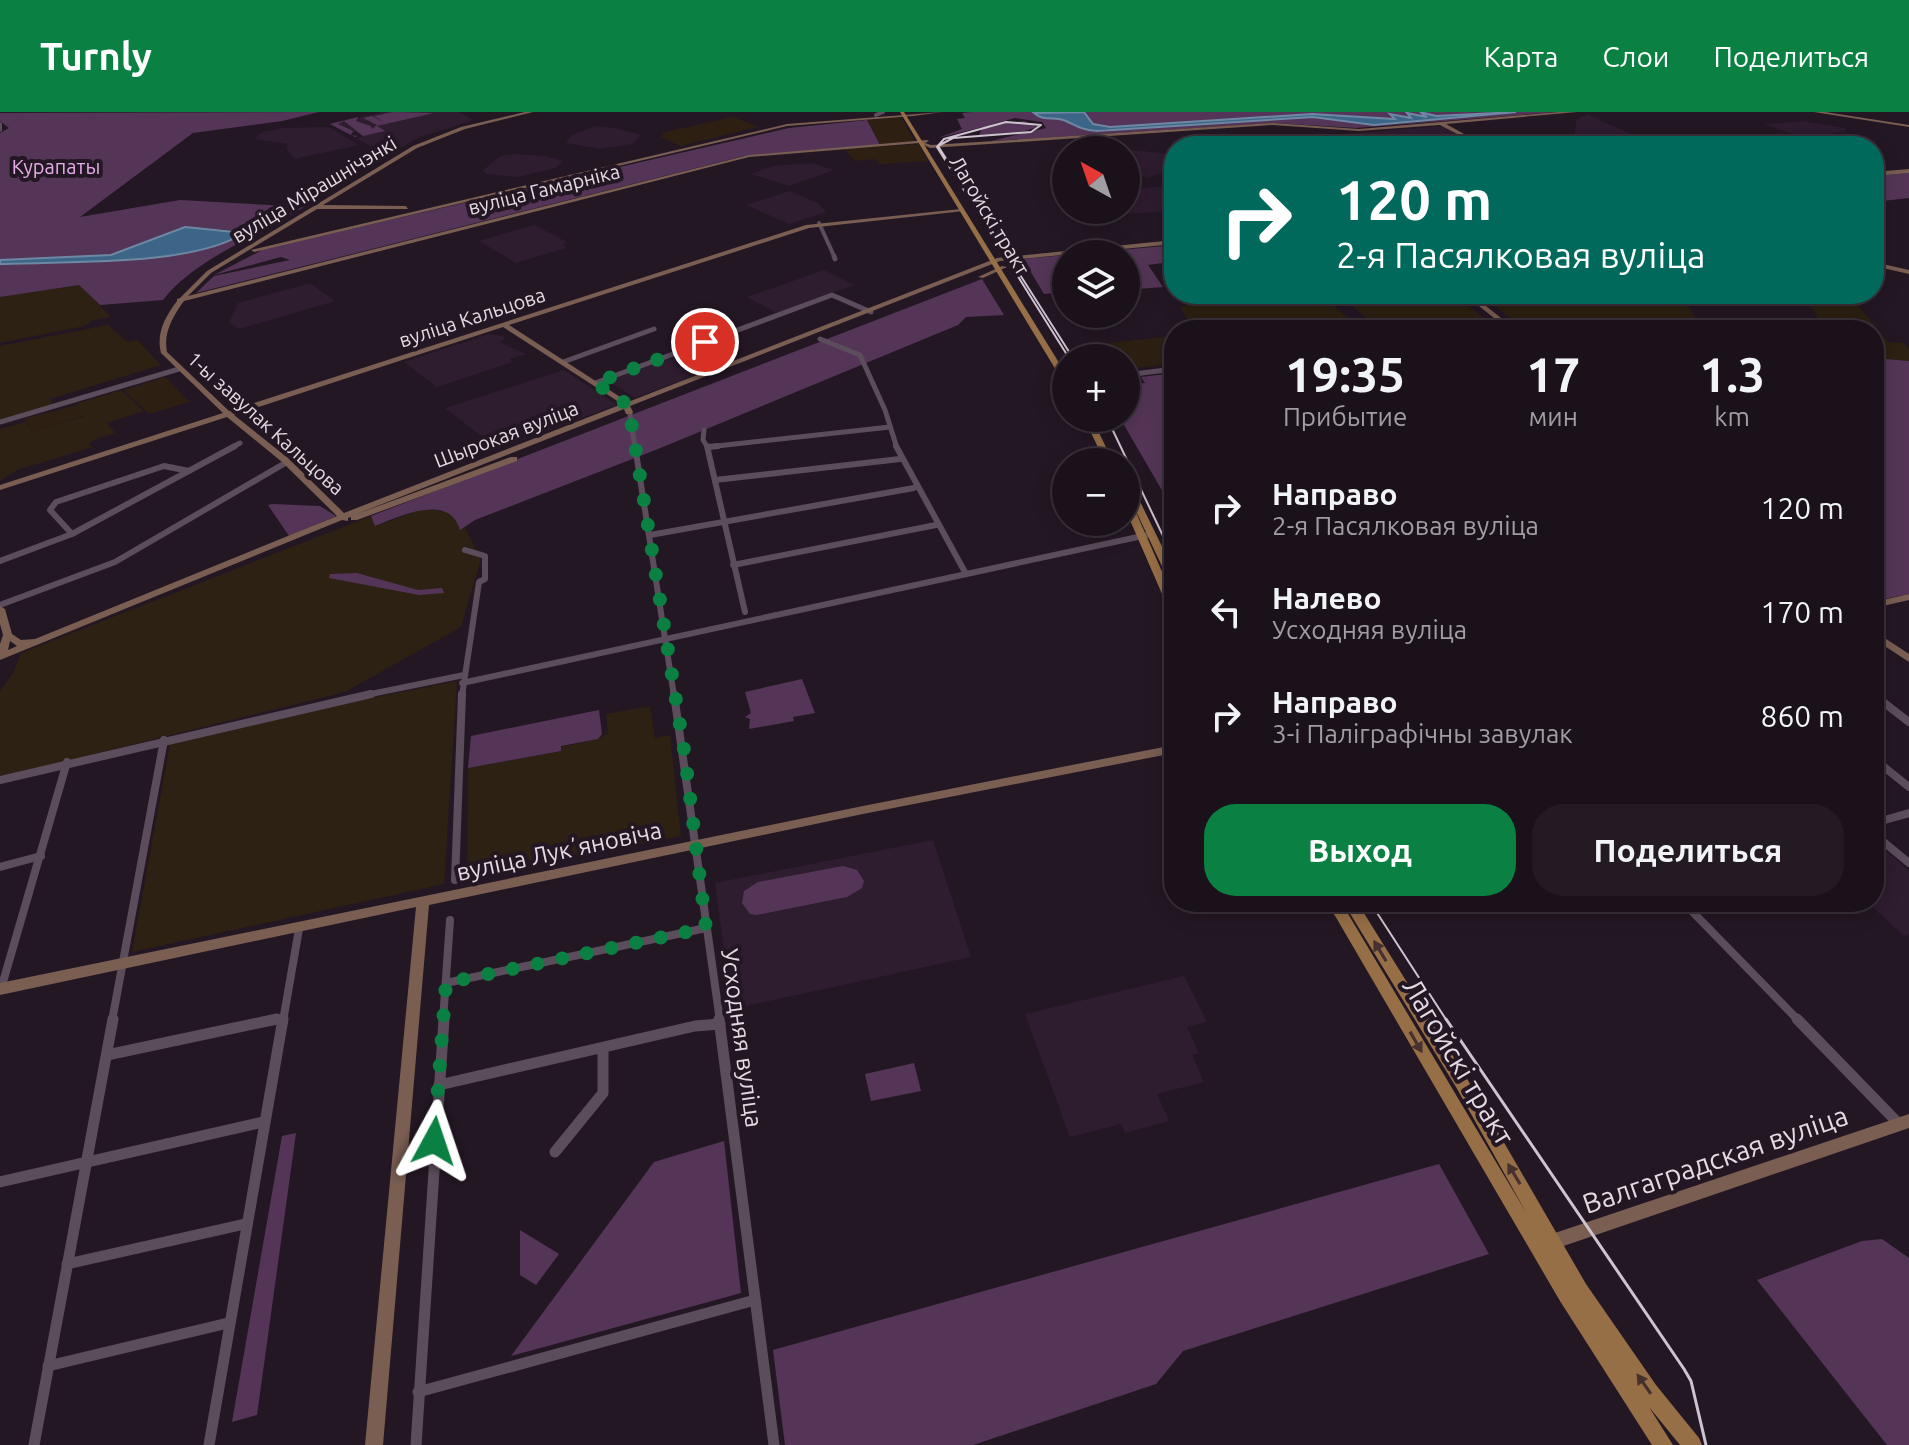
<!DOCTYPE html>
<html lang="ru">
<meta charset="utf-8">
<style>
:root{--surface:#1b111b;--page:#241a24;--text:#f1f3f6;--muted:#a09da3;--line:#39313a;--accent:#0b8043}
body{margin:0;font-family:Ubuntu,sans-serif;background:var(--page);color:var(--text);height:100vh;display:flex;flex-direction:column;font-size:30px;white-space:nowrap}
*{box-sizing:border-box;margin:0}
p{font-size:26px;color:var(--muted)}
.icon{flex:none;width:44px;height:44px;fill:none;stroke:currentColor;stroke-width:2;stroke-linecap:round;stroke-linejoin:round}
.map{position:relative;flex:1;overflow:hidden}
.side{position:absolute;left:1164px;top:208px;width:720px;height:592px;display:flex;flex-direction:column;background:var(--surface);border-radius:32px;box-shadow:0 4px 20px #0003,0 0 0 2px var(--line)}
.side>*{flex:none}
.hud{position:absolute;left:1164px;top:24px;width:720px;height:168px;border-radius:32px;box-shadow:0 4px 20px #0003,0 0 0 2px var(--line);background:#00695c;color:#fff;overflow:hidden}
.needle{width:52px;rotate:320deg}
.tools{position:absolute;left:1052px;top:24px;display:grid;gap:16px}
.tools a{display:grid;place-items:center;width:88px;height:88px;border-radius:50%;background:var(--surface);box-shadow:0 4px 20px #0003,0 0 0 2px var(--line);font-size:40px}
.pin{position:absolute;display:grid;place-items:center;width:68px;height:68px;color:#fff;margin:-34px;border:4px solid #fff;border-radius:50%;box-shadow:0 2px 8px #0007}
.me{position:absolute;width:88px;margin:-44px;rotate:5deg;stroke-linejoin:round;filter:drop-shadow(0 0 6px #0008)}
.turn{display:flex;align-items:center;gap:28px;height:168px;padding:0 40px;font-size:36px}
.turn .icon{width:104px;height:104px;stroke-width:2.5}
.turn b{display:block;font-size:56px;line-height:68px}
.eta{display:flex;justify-content:space-evenly;align-items:center;height:136px;text-align:center}
.eta b{font-size:48px;font-weight:700;line-height:56px}
.action{display:flex;gap:16px;margin-top:auto;padding:16px 40px}
.action a{flex:1;height:92px;border-radius:32px;background:var(--accent);color:#fff;font-size:32px;font-weight:700;line-height:92px;text-align:center}
.action a+a{background:var(--page);color:var(--text)}
ul{padding:0;list-style:none}
li{display:flex;align-items:center;gap:24px;height:104px;padding:0 40px}
li div{flex:1}
li b{display:block;font-size:30px}
li em{font-style:normal}
header{display:flex;align-items:center;gap:48px;box-sizing:border-box;height:112px;padding:0 40px;background:var(--accent);color:#fff}
header strong{font-size:38px}
nav{display:flex;gap:44px;margin-inline-start:auto;font-size:28px}
.map>svg:first-child{display:block}
.commercial{fill:#2d2013}
.industrial{fill:#2c2112}
.built{fill:#2e1c2f}
.green{fill:#553557}
.water{fill:#3c6588;stroke:#6e88a4;stroke-width:2}
.lines{fill:none;stroke-linecap:round;stroke-linejoin:round}
.street-far4{stroke:#5c4d5c;stroke-width:4}
.street-far3{stroke:#5c4d5c;stroke-width:5}
.street-far2{stroke:#5c4d5c;stroke-width:6}
.street-far1{stroke:#5c4d5c;stroke-width:8}
.street{stroke:#5c4d5c;stroke-width:11}
.secondary{fill:#7a5e52;fill-rule:evenodd}
.primary{fill:#976f47;fill-rule:evenodd}
.tram-far1{stroke:#cec4cf;stroke-width:2}
.tram{stroke:#cec4cf;stroke-width:3}
.oneway{fill:#46312e}
.route{stroke:#0b8043;stroke-width:14;stroke-dasharray:0 25.2}
.labels{text-anchor:middle;dominant-baseline:central;stroke-width:8;stroke-linejoin:round;paint-order:stroke}
.far-park-label{font-size:20px;fill:#e7adea;stroke:#241724}
.far-street-label{font-size:20px;fill:#e3dae4;stroke:#241724}
.street-label{font-size:24px;fill:#e3dae4;stroke:#241724}
.near-street-label{font-size:28px;fill:#e3dae4;stroke:#241724}
</style>
<header>
<strong>Turnly</strong>
<nav><a>Карта</a><a>Слои</a><a>Поделиться</a></nav>
</header>
<div class="map">
<svg width="1909" height="1333" viewBox="0 0 1909 1333">
<rect width="100%" height="100%" fill="#241724"/>
<g class="commercial">
<polygon points="733,5 758,15 680,34 661,25 665,20"/>
<polygon points="901,5 915,30 880,32 867,8"/>
<polygon points="918,32 928,49 880,52 875,47 855,49 845,37"/>
<polygon points="1174,224 1174,252 1126,257 1126,246 1087,246 1079,234"/>
<polygon points="165,265 189,290 149,302 124,278"/>
<polygon points="76,293 86,303 33,319 24,307"/>
</g>
<g class="industrial">
<polygon points="1174,171 1174,182 1320,182 1362,218 1193,218 1180,195 1189,193 1181,184 1175,185 1162,172"/>
<polygon points="79,173 111,205 93,208 85,214 0,231 0,185"/>
<polygon points="1338,182 1453,182 1500,218 1381,218"/>
<polygon points="1480,182 1671,182 1690,196 1698,213 1721,218 1525,218"/>
<polygon points="1802,182 1849,182 1888,230 1903,231 1909,237 1909,249 1874,246 1874,218 1826,218"/>
<polygon points="108,213 127,230 137,228 161,253 50,287 53,292 0,308 0,234"/>
<polygon points="121,278 144,299 107,311 115,321 94,328 88,333 93,335 17,358 0,369 0,317 25,310 33,319 85,304 76,292"/>
<polygon points="425,396 446,400 463,413 481,447 461,515 345,580 0,665 0,579 13,561 21,541 371,404 376,414"/>
<polygon points="457,569 444,772 132,840 170,632 301,600"/>
<polygon points="650,594 655,626 670,623 681,724 467,768 468,656 561,639 561,635 598,627 608,621 606,602"/>
</g>
<g class="built">
<polygon points="383,0 458,0 474,8 420,25 389,42 356,27 363,24 356,20 345,21 331,12"/>
<polygon points="1587,2 1635,24 1587,29 1575,23 1576,8"/>
<polygon points="1802,9 1845,16 1845,19 1807,27 1764,12"/>
<polygon points="596,14 615,16 642,23 632,32 600,37 566,31 572,23"/>
<polygon points="1443,14 1458,23 1422,27 1432,34 1376,34 1356,21"/>
<polygon points="329,15 359,33 294,47 286,35 288,32 255,27 262,20 284,16"/>
<polygon points="1106,28 1118,37 1174,42 1174,55 1148,66 1126,60 1126,38 1080,36 1092,33 1092,29"/>
<polygon points="514,42 544,44 564,49 555,56 518,65 486,62 483,58 501,44"/>
<polygon points="812,51 834,58 789,74 751,62 773,54"/>
<polygon points="1164,74 1174,81 1174,99 1126,102 1122,98 1126,98 1126,87 1136,77"/>
<polygon points="790,79 819,92 826,100 789,112 746,93"/>
<polygon points="534,113 567,130 563,132 566,136 516,151 479,129"/>
<polygon points="824,158 854,173 777,201 747,185"/>
<polygon points="310,171 335,189 239,217 229,210 238,191"/>
<polygon points="489,222 502,224 506,227 499,230 526,242 510,247 512,250 437,275 404,250"/>
<polygon points="692,238 720,254 635,286 608,269"/>
<polygon points="564,258 617,293 498,337 445,296"/>
<polygon points="933,728 971,845 732,897 715,771"/>
<polygon points="1874,728 1909,759 1909,822 1904,824 1867,790 1874,790"/>
<polygon points="1184,864 1207,910 1187,915 1199,941 1192,943 1204,970 1157,982 1169,1009 1125,1021 1121,1012 1070,1025 1025,902"/>
</g>
<g class="green">
<path d="M319,0L282,9L193,21L80,105L180,88L304,95C261,122 193,148 163,188L100,193L79,173L0,185V152C59,150 197,155 241,119L185,115L111,143L0,148V21L9,16L0,9V1Z"/>
<polygon points="393,0 434,1 377,14 385,19 363,24 344,9 338,12 353,19 351,23 358,24 355,25 330,12 358,5 356,9 371,14 372,17 377,13 363,6 372,4 385,11 374,4"/>
<polygon points="972,0 1556,0 1356,16 1274,11 991,29 1046,16 1042,10 1015,6 990,13 1024,9 1037,15 1022,20 979,23 983,15 938,26 962,17 957,7 965,6 962,1"/>
<polygon points="867,8 880,33 744,44 196,181 214,164 290,148 281,145 214,163 264,137 789,16"/>
<polygon points="1909,61 1909,86 1874,90 1874,64"/>
<polygon points="1174,133 1174,153 1170,150 1148,153 1163,175 1126,178 1126,142 1078,142"/>
<polygon points="1066,143 1066,180 1044,182 1023,147"/>
<path d="M982,167L1004,203L966,205L958,213L658,337L475,408L460,418C449,380 399,405 375,414L371,404Z"/>
<polygon points="1874,246 1909,249 1909,482 1874,489"/>
<polygon points="1174,261 1174,399 1120,306 1126,306 1126,273 1145,271 1141,265"/>
<polygon points="272,392 320,394 336,404 289,424 268,393"/>
<polygon points="357,461 418,478 442,476 444,481 419,483 329,466 330,462"/>
<polygon points="802,567 815,601 793,605 794,609 749,617 750,607 745,605 751,601 745,580"/>
<polygon points="599,598 602,622 598,627 561,634 561,639 468,656 471,624"/>
<polygon points="843,754 857,758 864,769 862,776 847,785 757,803 750,802 742,791 744,779 758,770"/>
<polygon points="914,951 921,979 871,989 865,962"/>
<polygon points="296,1021 257,1303 232,1310 282,1024"/>
<polygon points="724,1029 741,1181 511,1244 654,1050"/>
<polygon points="1439,1052 1489,1142 1183,1239 1156,1272 973,1333 785,1333 773,1238"/>
<polygon points="520,1118 559,1142 536,1173 520,1163"/>
<polygon points="1882,1127 1909,1146 1909,1333 1887,1333 1757,1168 1862,1129"/>
</g>
<g class="water">
<path d="M1084,0L1093,12L1110,15L1312,2L1395,7L1390,2L1411,6L1407,1L1427,5L1420,0L1436,4L1516,0L1374,13L1313,5L1097,19C1082,18 1077,14 1066,9C1055,4 1044,10 1034,1Z"/>
<path d="M185,115L244,121C191,155 64,149 0,152V148L111,143Z"/>
</g>
<g class="lines">
<g class="street-far4">
<polyline points="876,3 883,0"/>
<polyline points="0,12 0,18"/>
<polyline points="819,111 835,146"/>
</g>
<g class="street-far3">
<polyline points="834,144 835,147"/>
<polyline points="820,227 860,243 885,298 897,336"/>
<polyline points="563,250 654,217"/>
<polyline points="1126,263 1174,257"/>
<polyline points="595,271 832,183 871,200"/>
<polyline points="630,302 635,336"/>
<polyline points="0,310 179,257"/>
<polyline points="704,318 703,328 708,336"/>
<polyline points="708,335 890,315"/>
<polyline points="231,336 240,331"/>
</g>
<g class="street-far2">
<polyline points="635,334 674,584"/>
<polyline points="707,334 745,500"/>
<polyline points="896,334 966,462"/>
<polyline points="708,335 718,334"/>
<polyline points="715,368 900,347"/>
<polyline points="72,422 50,398 56,390 164,354 189,359"/>
<polyline points="650,423 914,376"/>
<polyline points="0,449 72,422 235,334"/>
<polyline points="733,453 936,413"/>
<polyline points="0,493 115,450 287,350"/>
<polyline points="462,571 1147,423"/>
<polyline points="361,584 464,563"/>
<polyline points="462,584 479,470 485,467 485,444 465,438"/>
</g>
<g class="street-far1">
<polyline points="674,582 720,909"/>
<polyline points="1874,583 1909,610"/>
<polyline points="1874,647 1909,675"/>
<polyline points="0,668 371,582"/>
<polyline points="1874,711 1909,701"/>
<polyline points="1874,722 1909,751"/>
<polyline points="0,755 41,744"/>
<polyline points="455,768 462,582"/>
<polyline points="1683,790 1799,909"/>
<polyline points="446,871 706,816"/>
<polyline points="1,877 67,650"/>
<polyline points="112,909 164,628"/>
<polyline points="268,909 282,906"/>
<polyline points="283,909 299,817"/>
<polyline points="443,909 450,808"/>
</g>
<g class="street">
<polyline points="719,907 774,1333"/>
<polyline points="1797,907 1899,1012"/>
<polyline points="107,943 277,907"/>
<polyline points="439,973 695,914 720,912"/>
<polyline points="555,1040 603,981 603,936"/>
<polyline points="0,1070 263,1010"/>
<polyline points="67,1152 245,1112"/>
<polyline points="48,1254 228,1211"/>
<polyline points="418,1280 755,1188"/>
<polyline points="34,1333 113,907"/>
<polyline points="209,1333 283,907"/>
<polyline points="416,1333 444,907"/>
</g>
<g class="secondary">
<path d="M525,0H533L465,17L417,36L323,93L406,94L408,97H317L211,161L188,184L749,43L927,28L929,29L925,31L931,33L1273,11L1359,17L1559,0H1577L1446,12L1486,34H1480L1440,13L1359,19L1273,13L930,36L920,31L749,45L184,189C173,204 163,221 167,240L229,299L806,113L961,97L964,99L809,116L509,213L628,290L997,146L1174,128V132L1000,149L630,294L633,300L632,302H626L624,297L357,402L511,345H517V349L357,408H351V405L348,406V409L342,408L0,548V532L3,523L0,512V494L5,497L12,522L21,528L35,527L337,404L282,350L227,305L0,378V373L223,301L161,241C156,221 165,205 177,189V187L180,186L207,159L413,34L461,15ZM503,215L622,292L344,401L288,346L234,303ZM10,529L17,534L8,538Z"/>
<polygon points="943,0 913,4 787,14 254,140 251,138 787,12"/>
<polygon points="1814,0 1825,0 1909,13 1909,15"/>
<polygon points="1909,57 1909,61 1874,64 1874,60"/>
<polygon points="1874,150 1909,158 1909,162 1874,154"/>
<polygon points="1002,154 1007,155 983,166 978,165"/>
<polygon points="1464,182 1471,182 1516,218 1509,218"/>
<polygon points="1909,482 1909,488 1874,496 1874,490"/>
<polygon points="1874,519 1909,542 1909,550 1874,527"/>
<polygon points="1174,633 1174,641 858,703 429,793 383,1333 365,1333 416,795 0,883 0,871 858,695"/>
<polygon points="1909,1002 1909,1016 1546,1140 1541,1137 1538,1132 1541,1127 1546,1124"/>
</g>
<g class="primary">
<polygon points="900,0 904,0 1066,262 1066,270 1062,268"/>
<polygon points="1084,306 1092,306 1113,350 1105,350"/>
<polygon points="1126,366 1130,369 1174,459 1174,472 1169,469 1126,378"/>
<polygon points="1126,386 1131,389 1174,487 1174,501 1169,498 1126,399"/>
<polygon points="1327,790 1341,790 1527,1102 1456,975 1343,790 1357,790 1466,965 1586,1172 1656,1273 1699,1326 1702,1333 1680,1333 1649,1295 1673,1333 1652,1333 1560,1189"/>
</g>
<g class="tram-far1">
<polyline points="1069,246 937,35 944,27 1006,10 1041,13 1031,20 953,26 938,34 1073,246"/>
<polyline points="1107,306 1174,447"/>
<polyline points="1370,790 1447,909"/>
</g>
<polyline class="tram" points="1446,907 1684,1257 1691,1269 1706,1333"/>
</g>
<defs><path id="oneway-solid" d="M-6-.8H1V-3.2L6.5 0L1 3.2V.8H-6Z" transform="scale(2)"/></defs>
<g class="oneway">
<use href="#oneway-solid" transform="translate(1380 839) rotate(-121)"/>
<use href="#oneway-solid" transform="translate(1416 930) rotate(60)"/>
<use href="#oneway-solid" transform="translate(1514 1062) rotate(-121)"/>
<use href="#oneway-solid" transform="translate(1644 1272) rotate(-125)"/>
</g>
<g class="lines">
<polyline class="route" points="434,1029 446,871 706,816 685,644 630,302 625,291 595,271 705,230"/>
</g>
<g class="labels">
<g class="far-park-label">
<text x="56" y="54">Курапаты</text>
</g>
<g class="far-street-label">
<text transform="translate(314 77) rotate(-31)">вуліца Мірашнічэнкі</text>
<text transform="translate(544 77) rotate(-14)">вуліца Гамарніка</text>
<text transform="translate(990 103) rotate(59)">Лагойскі тракт</text>
<text transform="translate(472 205) rotate(-18)">вуліца Кальцова</text>
<text transform="translate(266 311) rotate(42)">1-ы завулак Кальцова</text>
<text transform="translate(506 322) rotate(-21)">Шырокая вуліца</text>
</g>
<g class="street-label">
<text transform="translate(559 739) rotate(-12)">вуліца Лукʼяновіча</text>
<text transform="translate(742 926) rotate(82)">Усходняя вуліца</text>
</g>
<g class="near-street-label">
<text transform="translate(1459 949) rotate(59)">Лагойскі тракт</text>
<text transform="translate(1715 1047) rotate(-19)">Валгаградская вуліца</text>
</g>
</g>
</svg>
<div class="tools">
<a><svg class="needle" viewBox="-14 -14 28 28"><path d="M0-13l5 13h-10z" fill="#e53935"/><path d="M0 13l5-13h-10z" fill="#a09da3"/></svg></a>
<a><svg class="icon" aria-label="layers" viewBox="0 0 24 24"><path d="M12 4l9 5-9 5-9-5zM3 14l9 5 9-5"/></svg></a>
<a>+</a>
<a>−</a>
</div>
<div class="pin" style="left:705px;top:230px;background:#d93025"><svg class="icon" aria-label="arrive" viewBox="0 0 24 24"><path d="M6 21V4h12l-3 4 3 4H6"/></svg></div>
<svg class="me" style="left:434px;top:1029px" viewBox="-20 -20 40 40"><path d="M0-17L14 15 0 8-14 15z" fill="#0b8043" stroke="#fff" stroke-width="4"/></svg>
<div class="hud">
<div class="turn"><svg class="icon" aria-label="right" viewBox="0 0 24 24"><path d="M7 20v-9h11M14 6l5 5-5 5"/></svg><div><b>120 m</b>2-я Пасялковая вуліца</div></div>
</div>
<section class="side">
<div class="eta">
<div><b>19:35</b><p>Прибытие</p></div>
<div><b>17</b><p>мин</p></div>
<div><b>1.3</b><p>km</p></div>
</div>
<ul>
<li><svg class="icon" aria-label="right" viewBox="0 0 24 24"><path d="M7 20v-9h11M14 6l5 5-5 5"/></svg><div><b>Направо</b><p>2-я Пасялковая вуліца</p></div><em>120 m</em></li>
<li><svg class="icon" aria-label="left" viewBox="0 0 24 24"><path d="M17 20v-9H6M10 6l-5 5 5 5"/></svg><div><b>Налево</b><p>Усходняя вуліца</p></div><em>170 m</em></li>
<li><svg class="icon" aria-label="right" viewBox="0 0 24 24"><path d="M7 20v-9h11M14 6l5 5-5 5"/></svg><div><b>Направо</b><p>3-і Паліграфічны завулак</p></div><em>860 m</em></li>
</ul>
<div class="action"><a>Выход</a><a>Поделиться</a></div>
</section>
</div>
